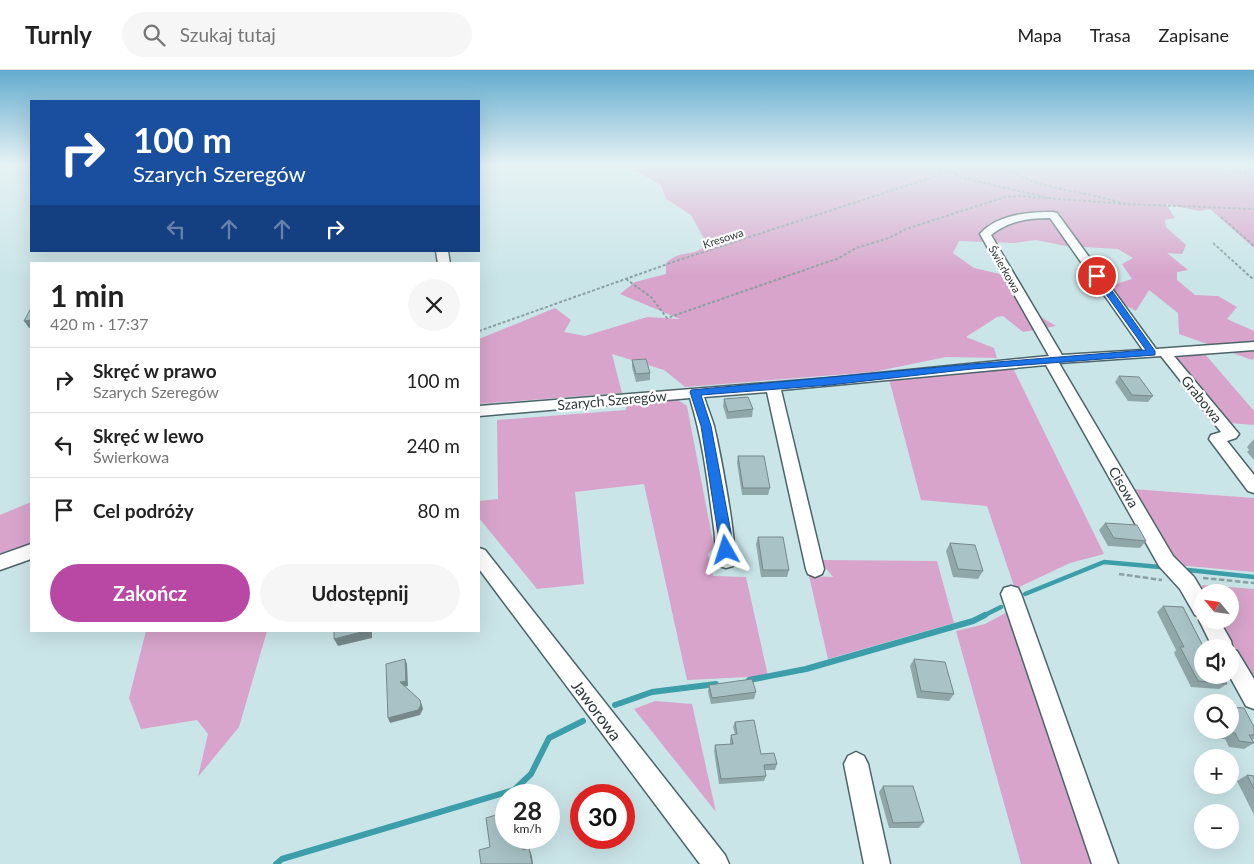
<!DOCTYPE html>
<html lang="pl">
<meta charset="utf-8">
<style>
:root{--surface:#fff;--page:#f6f6f6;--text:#222;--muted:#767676;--line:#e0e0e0;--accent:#b948a4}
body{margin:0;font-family:Lato,sans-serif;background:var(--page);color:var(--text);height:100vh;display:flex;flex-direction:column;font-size:19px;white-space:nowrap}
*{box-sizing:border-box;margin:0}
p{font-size:16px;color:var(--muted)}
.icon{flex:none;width:28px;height:28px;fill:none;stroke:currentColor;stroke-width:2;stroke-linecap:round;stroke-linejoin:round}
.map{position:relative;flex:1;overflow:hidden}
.drawer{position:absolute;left:30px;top:192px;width:450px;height:370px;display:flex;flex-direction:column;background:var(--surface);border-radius:0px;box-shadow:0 5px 20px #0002}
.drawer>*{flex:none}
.hud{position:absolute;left:30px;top:30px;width:450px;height:152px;border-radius:0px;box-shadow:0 5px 20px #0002;background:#1a4fa0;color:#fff;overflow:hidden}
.needle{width:32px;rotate:299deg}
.controls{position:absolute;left:1194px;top:514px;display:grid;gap:10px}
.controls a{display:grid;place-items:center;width:45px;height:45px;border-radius:50%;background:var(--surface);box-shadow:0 5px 20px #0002;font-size:25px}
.speed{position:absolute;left:495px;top:714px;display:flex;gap:10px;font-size:25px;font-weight:700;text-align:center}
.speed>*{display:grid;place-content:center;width:65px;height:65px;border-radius:50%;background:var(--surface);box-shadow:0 5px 20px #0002;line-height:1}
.speed small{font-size:12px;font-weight:400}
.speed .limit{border:8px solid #d22;background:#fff;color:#111}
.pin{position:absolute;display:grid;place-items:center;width:42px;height:42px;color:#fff;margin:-21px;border:2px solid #fff;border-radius:50%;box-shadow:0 1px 5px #0007}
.me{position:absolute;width:55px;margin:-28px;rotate:354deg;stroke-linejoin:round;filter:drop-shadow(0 0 4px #0008)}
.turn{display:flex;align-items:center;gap:18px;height:105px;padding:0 20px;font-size:22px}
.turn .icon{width:65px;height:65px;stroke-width:2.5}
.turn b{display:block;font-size:35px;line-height:42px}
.lanes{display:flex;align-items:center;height:48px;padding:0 20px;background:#0003;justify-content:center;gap:25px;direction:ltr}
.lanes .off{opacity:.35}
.round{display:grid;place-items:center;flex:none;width:52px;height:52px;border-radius:26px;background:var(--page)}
.headline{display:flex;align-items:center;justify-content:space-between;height:85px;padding:0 20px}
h1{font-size:30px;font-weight:700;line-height:38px}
.cta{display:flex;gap:10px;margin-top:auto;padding:10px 20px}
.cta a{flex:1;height:58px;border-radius:30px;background:var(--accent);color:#fff;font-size:20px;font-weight:700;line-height:58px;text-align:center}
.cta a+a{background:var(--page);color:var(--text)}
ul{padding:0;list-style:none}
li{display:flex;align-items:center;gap:15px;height:65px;padding:0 20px;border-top:1px solid var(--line)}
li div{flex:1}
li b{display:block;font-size:19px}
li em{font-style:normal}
header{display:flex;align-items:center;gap:30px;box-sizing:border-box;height:70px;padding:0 25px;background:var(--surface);border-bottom:1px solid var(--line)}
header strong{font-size:24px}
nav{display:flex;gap:28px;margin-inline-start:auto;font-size:18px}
.search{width:350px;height:45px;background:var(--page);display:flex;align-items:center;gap:12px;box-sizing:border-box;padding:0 18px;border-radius:28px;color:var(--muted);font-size:19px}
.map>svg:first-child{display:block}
.green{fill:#d8a4cb}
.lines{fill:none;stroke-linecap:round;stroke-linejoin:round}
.stream-far1{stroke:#3b9ea8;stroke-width:4.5}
.stream{stroke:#3b9ea8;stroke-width:6}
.minor-casing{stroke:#4c6467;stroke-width:3}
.path-far1{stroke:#8a9fa1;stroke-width:2;stroke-dasharray:3 2;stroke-linecap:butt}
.path{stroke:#8a9fa1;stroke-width:2.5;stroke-dasharray:5.5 2.5;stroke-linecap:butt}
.minor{fill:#fff;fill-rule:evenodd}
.wall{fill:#90a7a9}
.shaded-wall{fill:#76888a}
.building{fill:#a8c2c5;stroke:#76888a}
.route{fill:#1a73e8;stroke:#114b97}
.labels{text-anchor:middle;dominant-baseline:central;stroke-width:4.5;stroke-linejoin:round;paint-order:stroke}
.far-street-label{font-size:11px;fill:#2d3839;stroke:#fff}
.street-label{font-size:14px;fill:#2d3839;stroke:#fff}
.near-street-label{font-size:16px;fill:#2d3839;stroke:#fff}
</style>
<header>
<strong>Turnly</strong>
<div class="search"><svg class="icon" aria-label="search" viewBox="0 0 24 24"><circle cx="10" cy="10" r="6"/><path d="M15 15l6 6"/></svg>Szukaj tutaj</div>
<nav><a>Mapa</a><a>Trasa</a><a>Zapisane</a></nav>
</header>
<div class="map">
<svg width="1254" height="794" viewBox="0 0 1254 794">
<rect width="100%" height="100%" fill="#cae5e8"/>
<g class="green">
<path d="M657,94H1254V178L1210,139L1199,141L1166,134L1175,148L1165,150L1166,157L1186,175L1182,184L1167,183L1188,200L1177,202V210L1195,225L1218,226L1237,237L1227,249L1254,261V288L1252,290L1179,264L1178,243L1149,220L1136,241L1097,220L1132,209L1122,194L1133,188L1118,179L1066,176L1036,170L1015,173L959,171L953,183L974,198L1004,205L1024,237L1056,256L1023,262L1003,246L997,247L966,267L994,278L997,288L946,287L873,302L685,317L664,300L612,284L622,323L479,334V269L555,238L571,250L564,262L585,266L647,247L680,249L620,224L635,212L666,204V193C682,178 692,189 707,174L691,145L666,129L661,115L632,99L653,97Z"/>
<polygon points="1204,283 1254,341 1254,355 1229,353 1173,286"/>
<polygon points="1013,298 1104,484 1070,493 1015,519 987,436 921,430 889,309 936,303"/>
<polygon points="678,330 687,336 714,477 708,484 713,506 746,507 768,606 687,610 644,414 575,422 584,514 537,519 479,448 479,431 498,429 497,350 626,340 626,334"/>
<polygon points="1132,419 1254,428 1254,502 1176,495"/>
<polygon points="31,432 31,474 0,487 0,445"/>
<polygon points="819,490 937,491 954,553 828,589 809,506 833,507"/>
<polygon points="1203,515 1254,519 1254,614 1217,550 1230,550 1230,522 1202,522 1199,519"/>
<polygon points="1009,541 1095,794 1021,794 956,561 985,554"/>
<polygon points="146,561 267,561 239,657 198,707 208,664 197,650 141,659 129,628"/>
<polygon points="655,631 692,634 716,742 634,639"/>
</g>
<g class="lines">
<g class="stream-far1">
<polyline points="1188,500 1254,507"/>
<polyline points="1025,524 1104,492 1160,497"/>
<polyline points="983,546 1001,537"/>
</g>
<g class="stream">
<polyline points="749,610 806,599 973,551 985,545"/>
<polyline points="615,635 652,622 716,614"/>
<polyline points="276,794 282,789 514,720 531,704 549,668 583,651"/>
</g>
<defs>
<g id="minor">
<path d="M1053,142L1057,143L1156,279L1254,272V280L1174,286L1239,364L1236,368L1227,371L1254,405V423L1248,421L1209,369L1211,365L1221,362L1161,286L1059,293L1173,486L1194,507L1203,522L1202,550H1219L1231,571L1233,580L1237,581L1254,609V639L1246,636L1229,605L1230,578H1213L1199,550L1201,547L1195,545L1180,519L1159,496L1046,295L781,320L824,499L822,504L815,507L808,504L806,499L767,322L704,327C707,337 711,346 714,356C719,377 740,482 733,496L726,498L719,496C714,485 716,470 714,458C708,414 703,370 690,328L479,346V336L830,308L1049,286L980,164C997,144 1029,142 1053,142ZM1050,148L1143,280L1062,285L991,165C1008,151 1028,148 1050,148Z"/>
<polygon points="436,181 448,181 450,194 438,194"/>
<polygon points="31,474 31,489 0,500 0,485"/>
<polygon points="479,478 485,480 725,785 729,794 700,794 479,499"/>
<polygon points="1011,516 1018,518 1021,524 1118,794 1092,794 1001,524 1004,518"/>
<polygon points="856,682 864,686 868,694 890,794 864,794 844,694 848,686"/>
</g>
</defs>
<use href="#minor" class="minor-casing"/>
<g class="path-far1">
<path d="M999,94C1034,120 1082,120 1122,133"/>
<polyline points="1195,94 1254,105"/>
<polyline points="950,102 963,108 1049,128"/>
<polyline points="1221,147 1254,176"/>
<polyline points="1213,173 1254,210"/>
<polyline points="626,209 651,227 667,248 839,188 856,178 889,168 906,159 1005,127 1020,126 1126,134 1254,139"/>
<polyline points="479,261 679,190 973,94"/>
</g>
<g class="path">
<polyline points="1119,504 1162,510"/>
<polyline points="1203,508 1254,513"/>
</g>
<use href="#minor" class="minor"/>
</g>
<g class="wall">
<polygon points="632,290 650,303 650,310 636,312 632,297"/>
<polygon points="1119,306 1153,326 1148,332 1128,331 1115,312"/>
<polygon points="724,329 753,339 752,347 727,349 723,336"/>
<polygon points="1254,369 1254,390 1247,382 1249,380 1247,377"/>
<polygon points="738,386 770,418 768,425 742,425 737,393"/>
<polygon points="1105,453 1146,471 1140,478 1108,476 1099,460"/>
<polygon points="758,467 789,500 787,507 761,507 756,474"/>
<polygon points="950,473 983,501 978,509 953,507 946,481"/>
<polygon points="1163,536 1204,578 1227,614 1219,619 1191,617 1174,583 1176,580 1157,542"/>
<polygon points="914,589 954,624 949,631 917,628 910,596"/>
<polygon points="709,615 756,622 754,629 711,634 708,622"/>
<polygon points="735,652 761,684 777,694 775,700 765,700 766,706 764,711 719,714 714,681 715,675 730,674 730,670 731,665 735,664 733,657"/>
<polygon points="1254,657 1254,669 1252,670 1254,673 1244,679 1229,677 1225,669 1216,669 1212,660 1230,660"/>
<polygon points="1247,705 1254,706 1254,745 1237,711"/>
<polygon points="883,716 924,752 919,758 889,758 879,722"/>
</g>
<g class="shaded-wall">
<polygon points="31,250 31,258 29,258 24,251"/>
<polygon points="365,561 372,561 372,568 338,576 334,569"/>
<polygon points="405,589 407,594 408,616 403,617 400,612"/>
<polygon points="420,630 422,635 423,639 420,645 390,653 388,648"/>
<polygon points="529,778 532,786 533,794 532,794"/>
</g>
<g class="building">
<polygon points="31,238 31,250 24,251"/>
<polygon points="646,289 650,303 636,304 632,290"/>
<polygon points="1119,306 1139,307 1153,326 1132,325"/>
<polygon points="748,327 753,339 728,342 724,329"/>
<polygon points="738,386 764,386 770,418 743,418"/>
<polygon points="1105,453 1137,455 1146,471 1114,468"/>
<polygon points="758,467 783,467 789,500 763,500"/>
<polygon points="950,473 975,475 983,501 958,499"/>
<polygon points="1163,536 1183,537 1204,578 1202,578 1202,605 1222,605 1227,614 1198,611 1180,577 1184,577"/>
<polygon points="334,561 365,561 334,569"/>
<polygon points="405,589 406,611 400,612 420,630 421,635 418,640 388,648 386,594"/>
<polygon points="914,589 945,592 954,624 921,621"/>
<polygon points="752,609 756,622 712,628 709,615"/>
<polygon points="1230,637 1244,638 1254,657 1254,665 1249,665 1254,673 1239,671 1235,663 1225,662 1224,660 1230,660"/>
<polygon points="754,650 761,684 774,683 777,694 764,695 766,706 721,709 715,675 733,674 731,665 737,664 735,652"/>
<polygon points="1247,705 1254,706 1254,719"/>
<polygon points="883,716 913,716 924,752 893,753"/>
<polygon points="506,742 506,768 516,768 517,769 521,768 523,780 529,778 532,794 481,794 479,780 490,777 486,748"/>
</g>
<linearGradient id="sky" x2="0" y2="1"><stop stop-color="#63abce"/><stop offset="0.46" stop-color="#e7f3f5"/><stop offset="1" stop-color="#e7f3f5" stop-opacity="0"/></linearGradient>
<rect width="1254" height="205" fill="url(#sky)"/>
<polygon class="route" points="1094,204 1100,204 1155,281 1155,285 972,299 830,315 701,325 711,356 732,468 730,483 721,483 701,356 690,322 691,320 972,294 1146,280 1093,206"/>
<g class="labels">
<g class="far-street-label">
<text transform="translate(723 168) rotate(-18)">Kresowa</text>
<text transform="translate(1005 199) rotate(60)">Świerkowa</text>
</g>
<g class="street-label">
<text transform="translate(1202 329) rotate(51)">Grabowa</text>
<text transform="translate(612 330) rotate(-5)">Szarych Szeregów</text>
<text transform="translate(1124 417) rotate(60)">Cisowa</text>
</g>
<g class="near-street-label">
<text transform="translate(597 640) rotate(53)">Jaworowa</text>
</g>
</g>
</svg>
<div class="controls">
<a><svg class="needle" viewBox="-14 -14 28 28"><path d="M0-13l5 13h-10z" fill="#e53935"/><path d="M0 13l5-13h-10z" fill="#767676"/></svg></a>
<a><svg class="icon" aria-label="sound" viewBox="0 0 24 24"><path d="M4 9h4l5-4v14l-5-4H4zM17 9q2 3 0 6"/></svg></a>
<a><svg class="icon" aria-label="search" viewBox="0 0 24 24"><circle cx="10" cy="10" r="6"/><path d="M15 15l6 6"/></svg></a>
<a>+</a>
<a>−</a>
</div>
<div class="speed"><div>28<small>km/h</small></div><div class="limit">30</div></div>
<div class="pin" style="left:1097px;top:206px;background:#d93025"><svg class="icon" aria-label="arrive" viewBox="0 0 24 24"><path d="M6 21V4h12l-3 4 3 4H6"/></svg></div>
<svg class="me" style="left:726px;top:480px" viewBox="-20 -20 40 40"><path d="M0-17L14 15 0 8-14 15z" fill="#1a73e8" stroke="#fff" stroke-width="4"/></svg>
<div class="hud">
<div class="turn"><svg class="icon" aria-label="right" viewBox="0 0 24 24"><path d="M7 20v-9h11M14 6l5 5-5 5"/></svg><div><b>100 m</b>Szarych Szeregów</div></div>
<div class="lanes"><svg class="icon off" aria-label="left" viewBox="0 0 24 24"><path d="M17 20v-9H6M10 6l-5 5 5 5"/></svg><svg class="icon off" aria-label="ahead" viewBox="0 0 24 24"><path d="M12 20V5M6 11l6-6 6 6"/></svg><svg class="icon off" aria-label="ahead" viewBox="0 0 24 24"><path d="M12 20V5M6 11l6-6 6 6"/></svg><svg class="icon" aria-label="right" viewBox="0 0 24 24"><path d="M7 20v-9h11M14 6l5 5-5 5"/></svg></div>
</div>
<section class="drawer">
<div class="headline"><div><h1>1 min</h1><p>420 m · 17:37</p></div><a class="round"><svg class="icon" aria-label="close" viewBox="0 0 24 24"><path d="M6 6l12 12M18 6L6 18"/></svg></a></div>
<ul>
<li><svg class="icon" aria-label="right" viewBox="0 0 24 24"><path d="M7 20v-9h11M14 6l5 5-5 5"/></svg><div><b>Skręć w prawo</b><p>Szarych Szeregów</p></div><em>100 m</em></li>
<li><svg class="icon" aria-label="left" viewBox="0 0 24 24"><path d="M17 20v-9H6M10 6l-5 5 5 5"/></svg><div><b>Skręć w lewo</b><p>Świerkowa</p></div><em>240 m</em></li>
<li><svg class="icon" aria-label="arrive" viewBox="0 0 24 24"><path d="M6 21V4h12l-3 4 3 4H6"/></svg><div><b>Cel podróży</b></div><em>80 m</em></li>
</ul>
<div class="cta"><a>Zakończ</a><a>Udostępnij</a></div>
</section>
</div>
